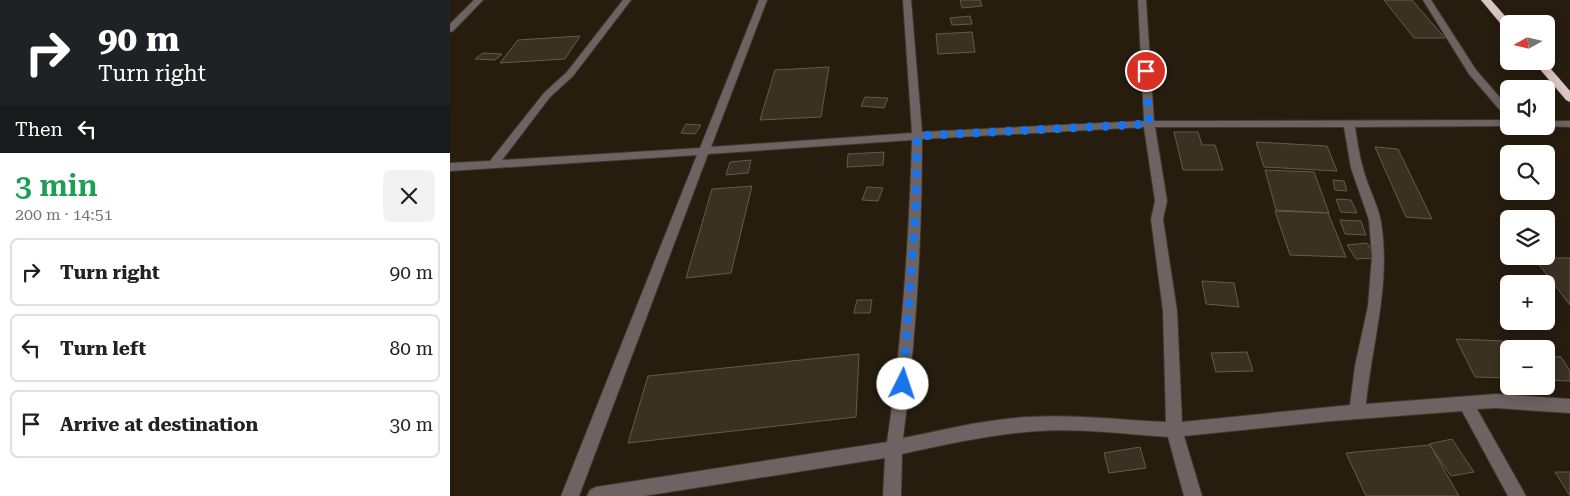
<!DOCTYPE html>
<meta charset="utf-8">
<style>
:root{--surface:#fff;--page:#f2f2f2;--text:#222;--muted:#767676;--line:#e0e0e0}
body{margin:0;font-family:"Roboto Serif",serif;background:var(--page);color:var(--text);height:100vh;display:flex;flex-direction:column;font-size:19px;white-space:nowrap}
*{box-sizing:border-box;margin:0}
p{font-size:16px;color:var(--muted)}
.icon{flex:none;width:28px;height:28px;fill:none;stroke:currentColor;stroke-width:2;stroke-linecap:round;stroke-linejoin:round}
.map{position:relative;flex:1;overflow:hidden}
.details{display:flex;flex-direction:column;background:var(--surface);width:450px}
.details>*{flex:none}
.banner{background:#202124;color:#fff;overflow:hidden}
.needle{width:32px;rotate:262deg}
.buttons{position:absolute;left:1050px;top:15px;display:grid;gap:10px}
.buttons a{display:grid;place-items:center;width:55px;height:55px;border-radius:8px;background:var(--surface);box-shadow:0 2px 12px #0003;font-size:25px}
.pin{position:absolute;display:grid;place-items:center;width:42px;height:42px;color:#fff;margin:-21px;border:2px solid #fff;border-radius:50%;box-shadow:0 1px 5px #0007}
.me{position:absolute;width:55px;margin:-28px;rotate:4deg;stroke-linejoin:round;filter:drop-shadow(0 0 4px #0008)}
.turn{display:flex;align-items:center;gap:18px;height:105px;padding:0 15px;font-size:22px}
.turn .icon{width:65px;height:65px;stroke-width:2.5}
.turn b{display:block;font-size:35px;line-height:42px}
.then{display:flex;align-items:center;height:48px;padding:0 15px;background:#0003;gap:10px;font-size:19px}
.round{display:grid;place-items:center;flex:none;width:52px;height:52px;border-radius:8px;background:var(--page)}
.overview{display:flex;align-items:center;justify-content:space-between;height:85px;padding:0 15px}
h1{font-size:30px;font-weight:600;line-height:38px;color:#1e9e55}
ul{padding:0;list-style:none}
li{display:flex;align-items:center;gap:15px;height:68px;margin:0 10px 8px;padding:0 5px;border:2px solid var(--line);border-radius:8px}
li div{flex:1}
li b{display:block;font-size:19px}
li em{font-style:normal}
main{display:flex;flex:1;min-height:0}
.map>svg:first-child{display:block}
.building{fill:#3b3122;stroke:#655b4b}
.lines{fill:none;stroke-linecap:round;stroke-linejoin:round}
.minor-casing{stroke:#40382a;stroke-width:2}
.highway-casing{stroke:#40382a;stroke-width:1}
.minor{fill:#6d6363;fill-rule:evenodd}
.highway{fill:#ddc4c6;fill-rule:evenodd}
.route{stroke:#1a73e8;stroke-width:9;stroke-dasharray:0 16.2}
</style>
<main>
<section class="details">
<div class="banner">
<div class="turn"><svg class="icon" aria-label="right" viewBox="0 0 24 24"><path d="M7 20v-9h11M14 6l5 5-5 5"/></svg><div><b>90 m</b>Turn right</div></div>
<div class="then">Then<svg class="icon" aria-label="left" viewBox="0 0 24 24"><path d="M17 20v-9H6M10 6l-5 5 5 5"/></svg></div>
</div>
<div class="overview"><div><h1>3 min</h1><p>200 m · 14:51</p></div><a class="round"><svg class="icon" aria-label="close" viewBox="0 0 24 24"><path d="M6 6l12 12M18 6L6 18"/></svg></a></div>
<ul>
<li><svg class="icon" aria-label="right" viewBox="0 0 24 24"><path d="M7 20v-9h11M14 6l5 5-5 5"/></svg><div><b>Turn right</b></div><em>90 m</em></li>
<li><svg class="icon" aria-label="left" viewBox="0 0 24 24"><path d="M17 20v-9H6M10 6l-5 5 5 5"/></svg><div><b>Turn left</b></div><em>80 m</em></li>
<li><svg class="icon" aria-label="arrive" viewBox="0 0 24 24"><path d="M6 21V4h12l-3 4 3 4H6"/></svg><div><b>Arrive at destination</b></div><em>30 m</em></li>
</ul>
</section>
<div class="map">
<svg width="1120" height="496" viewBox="0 0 1120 496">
<rect width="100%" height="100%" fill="#261d0f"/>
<g class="building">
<polygon points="510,0 530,0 532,6 512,8"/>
<polygon points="934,0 962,0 995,38 964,38"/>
<polygon points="520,16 522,24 502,25 500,18"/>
<polygon points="522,32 525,52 488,54 486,34"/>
<polygon points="130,36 115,59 50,63 68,40"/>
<polygon points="33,53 52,54 45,60 25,59"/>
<polygon points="379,67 371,117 310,120 325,70"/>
<polygon points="415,97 438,98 434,108 411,106"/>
<polygon points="236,124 251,125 245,134 231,133"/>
<polygon points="724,132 748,132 752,145 765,145 773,170 733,170"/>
<polygon points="806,142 877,146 887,171 814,167"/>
<polygon points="925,147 948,149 982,219 956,217"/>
<polygon points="434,152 433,165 397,167 398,154"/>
<polygon points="301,160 298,173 276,175 280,162"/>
<polygon points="815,170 864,172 879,213 826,210"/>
<polygon points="883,180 894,181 897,191 885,190"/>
<polygon points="302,186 281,273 236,278 262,189"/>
<polygon points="417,187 433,188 428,201 412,200"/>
<polygon points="886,199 901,200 907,213 891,212"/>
<polygon points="825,211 878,213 896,257 840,255"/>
<polygon points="890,220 911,221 916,235 895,234"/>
<polygon points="917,243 927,258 906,259 897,245"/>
<polygon points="1084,258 1120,258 1120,305"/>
<polygon points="752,281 784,283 789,307 756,304"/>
<polygon points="407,300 422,300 420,313 404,313"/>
<polygon points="1006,339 1053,341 1059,351 1059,378 1025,377"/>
<polygon points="797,352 803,371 766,372 761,353"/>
<polygon points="409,354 406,417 178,443 198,376"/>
<polygon points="1096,356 1111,357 1120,371 1120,381 1096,380"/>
<polygon points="1002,439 1024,472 1001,476 979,444"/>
<polygon points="980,445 1009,496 916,496 896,453"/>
<polygon points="690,447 696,468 659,473 654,453"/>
<polygon points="1105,472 1120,472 1120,496"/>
</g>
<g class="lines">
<defs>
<g id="minor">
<polygon points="24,0 33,0 3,31 0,32 0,24"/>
<path d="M173,0H181L123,76L100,97L52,160L250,148L309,0H317L261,147L462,133L453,0H461L472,132L694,121L688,0H696L704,121L1059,120V126L905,127C907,140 909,155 913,168C917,186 928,204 931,222C941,286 922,342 916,404L1046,394L1120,399V413L1046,408L1027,409L1076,496H1058L1012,411L882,421L734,436L752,496H734L718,437C672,434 623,427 576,432C534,436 493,445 452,454L451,496H433L435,458L194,496H137L140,490L146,487L437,442C452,342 459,241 462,140L258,154L129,496H111L247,155L0,171V163L40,161L94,93L117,72ZM694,127L705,201L701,219L713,311L716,422C670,420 624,414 578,417C536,419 494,430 453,438C466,339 472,239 472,139ZM705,127H894L901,168L919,220L922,256L918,306L905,366L900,405L732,422L727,311L713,219L717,201Z"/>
<polygon points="973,0 981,0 1026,70 1059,108 1059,117 1055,116 1019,74"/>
<polygon points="1096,121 1120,121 1120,127 1093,126 1096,126"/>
</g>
<g id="highway">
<polygon points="1031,0 1041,0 1062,24 1059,24 1059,30 1055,29"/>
<polygon points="1083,61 1094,61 1120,91 1120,102 1116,100"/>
</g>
</defs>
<use href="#minor" class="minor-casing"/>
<use href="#highway" class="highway-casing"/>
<use href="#minor" class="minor"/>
<use href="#highway" class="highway"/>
</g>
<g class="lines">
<polyline class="route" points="453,384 466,206 467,136 699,124 696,71"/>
</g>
</svg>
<div class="buttons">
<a><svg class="needle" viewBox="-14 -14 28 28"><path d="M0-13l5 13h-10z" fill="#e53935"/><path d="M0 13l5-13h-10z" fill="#767676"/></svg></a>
<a><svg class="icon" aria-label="sound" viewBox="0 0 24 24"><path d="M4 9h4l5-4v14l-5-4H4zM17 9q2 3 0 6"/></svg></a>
<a><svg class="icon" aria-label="search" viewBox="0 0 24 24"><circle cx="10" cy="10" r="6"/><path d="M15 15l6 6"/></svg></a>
<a><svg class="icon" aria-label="layers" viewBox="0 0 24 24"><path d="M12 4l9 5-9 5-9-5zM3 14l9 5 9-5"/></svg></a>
<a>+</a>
<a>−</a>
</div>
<div class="pin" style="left:696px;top:71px;background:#d93025"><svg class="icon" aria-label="arrive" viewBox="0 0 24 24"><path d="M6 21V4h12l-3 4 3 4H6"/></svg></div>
<svg class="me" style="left:453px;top:384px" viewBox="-20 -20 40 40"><circle r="19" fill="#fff"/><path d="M0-13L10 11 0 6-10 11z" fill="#1a73e8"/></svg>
</div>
</main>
